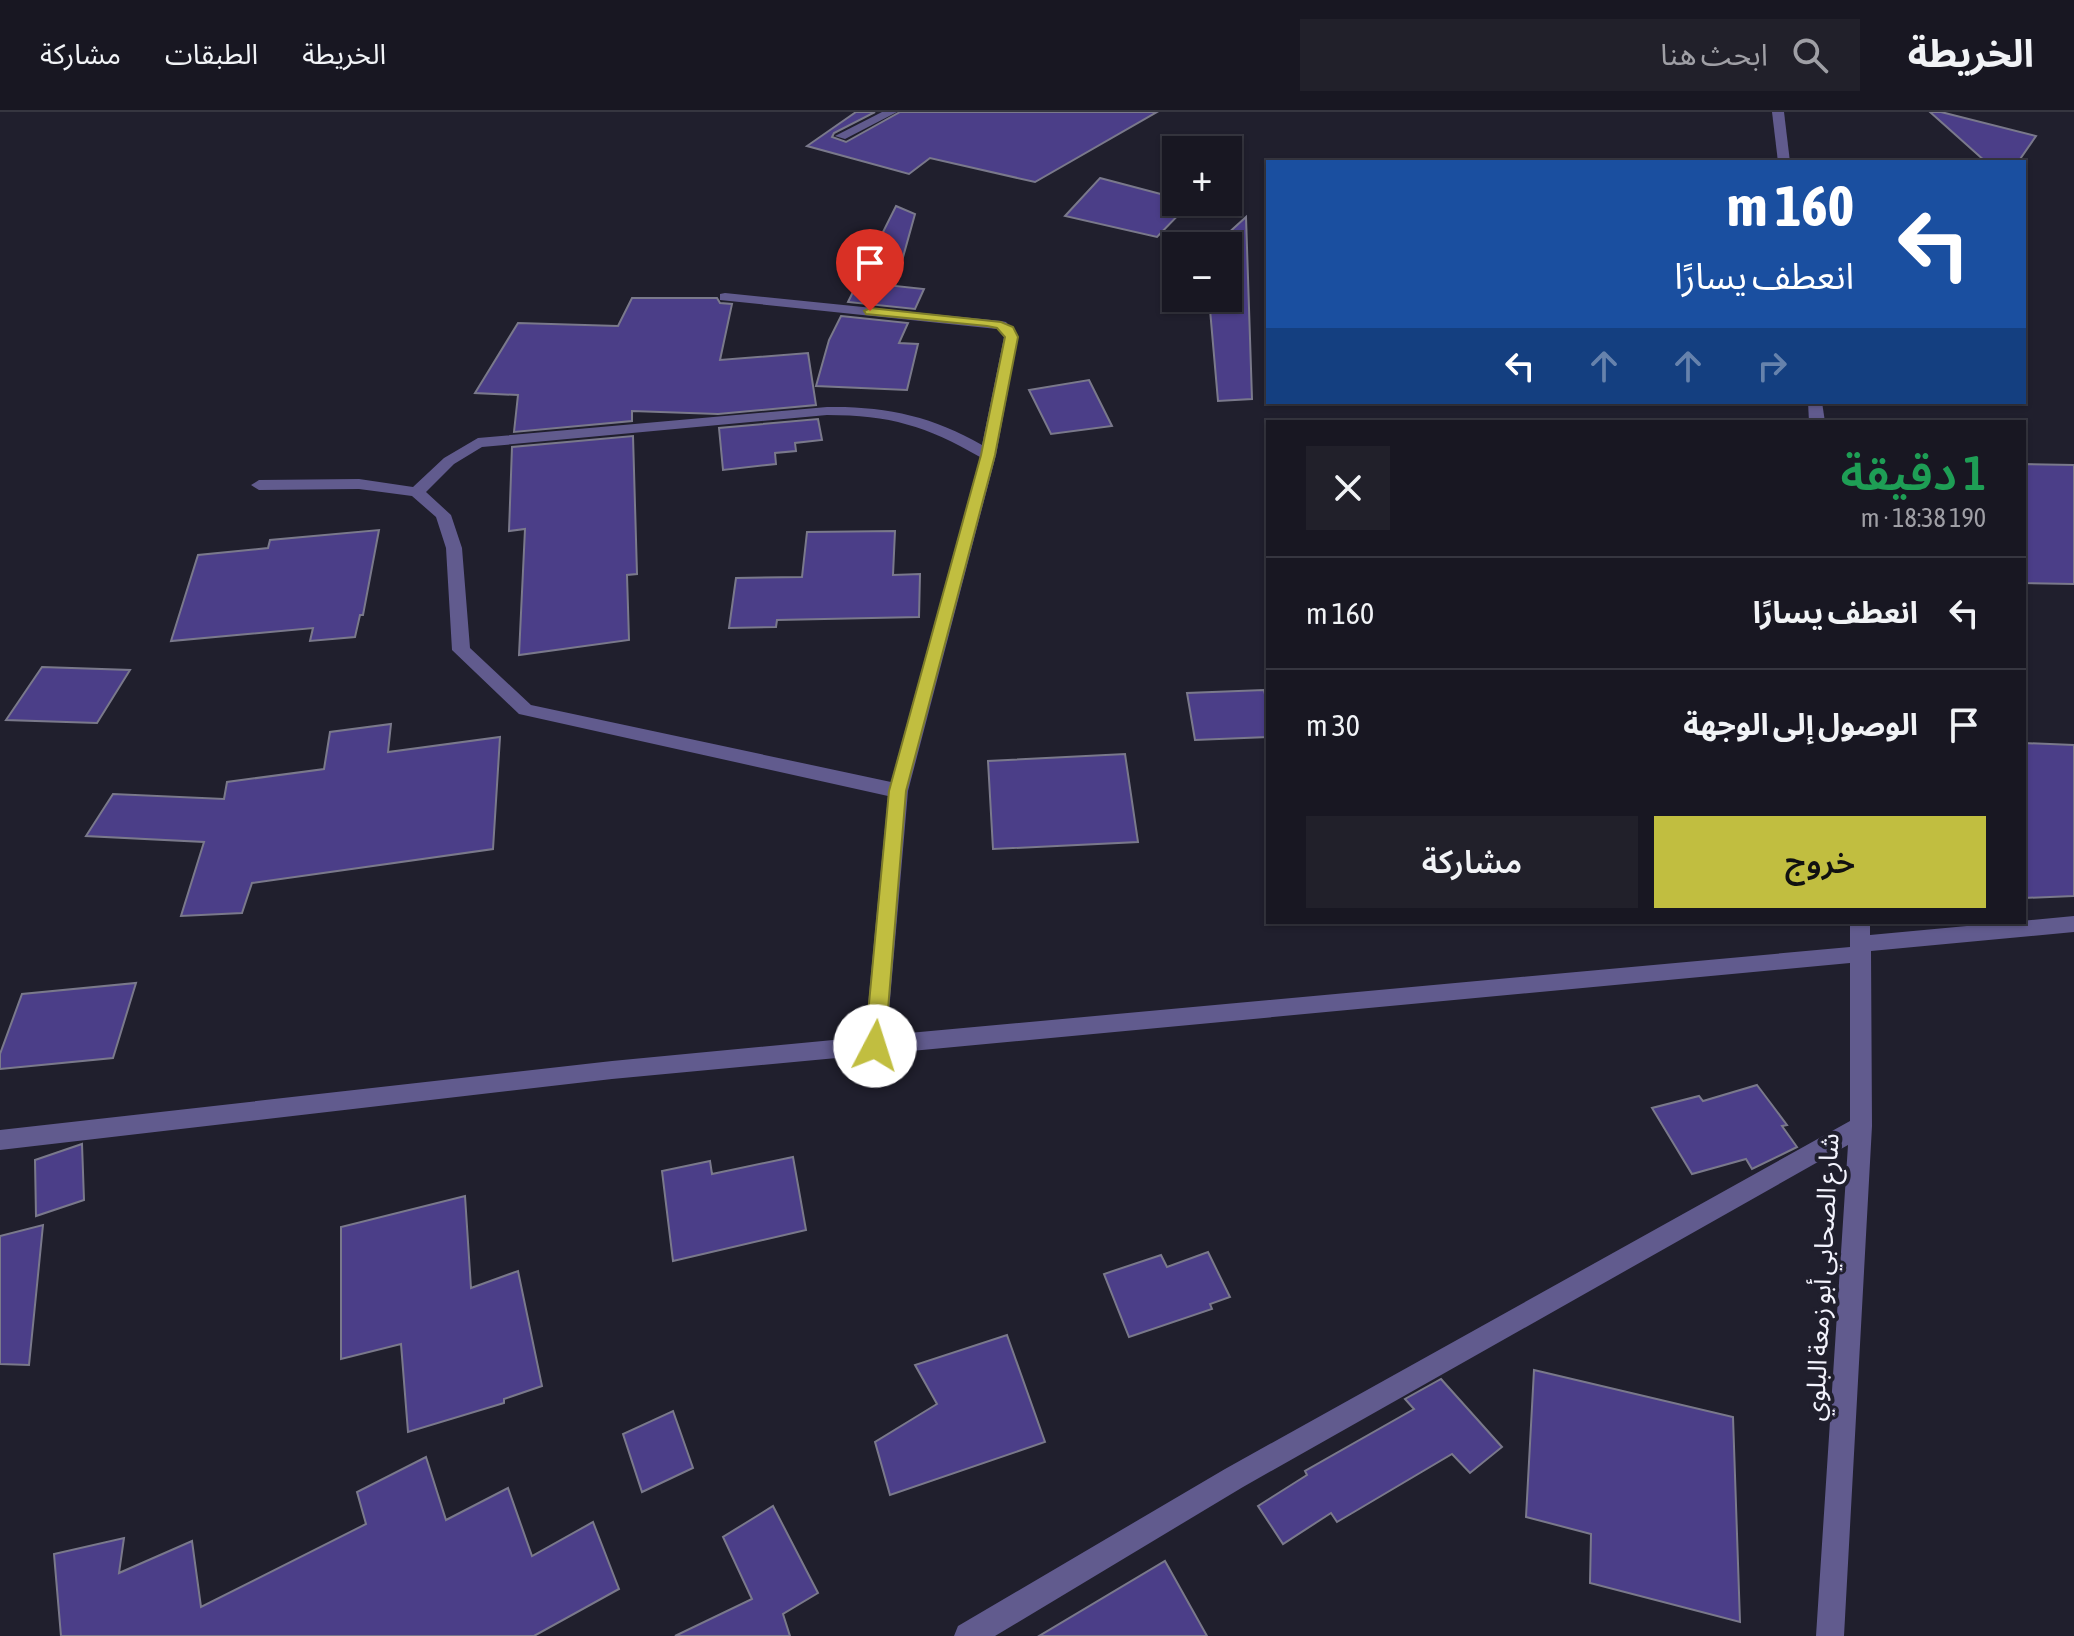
<!DOCTYPE html>
<html lang="ar">
<meta charset="utf-8">
<style>
:root{--surface:#181722;--page:#21202a;--text:#f1f3f6;--muted:#9f9fa5;--line:#363640;--accent:#c1be40}
body{margin:0;font-family:"Asap Condensed","Noto Sans Arabic",sans-serif;background:var(--page);color:var(--text);direction:rtl;height:100vh;display:flex;flex-direction:column;font-size:30px;white-space:nowrap}
*{box-sizing:border-box;margin:0}
p{font-size:26px;color:var(--muted)}
.icon{flex:none;width:44px;height:44px;fill:none;stroke:currentColor;stroke-width:2;stroke-linecap:round;stroke-linejoin:round}
.map{position:relative;flex:1;overflow:hidden;direction:ltr}
.details{position:absolute;left:1266px;top:308px;width:760px;height:504px;display:flex;flex-direction:column;background:var(--surface);border-radius:0px;box-shadow:0 2px 6px #0004,0 0 0 2px var(--line);direction:rtl}
.details>*{flex:none}
.guide{position:absolute;left:1266px;top:48px;width:760px;height:244px;border-radius:0px;box-shadow:0 2px 6px #0004,0 0 0 2px var(--line);direction:rtl;background:#1a4fa0;color:#fff;overflow:hidden}
.tools{position:absolute;left:1162px;top:24px;display:grid;gap:16px}
.tools a{display:grid;place-items:center;width:80px;height:80px;border-radius:0px;background:var(--surface);box-shadow:0 2px 6px #0004,0 0 0 2px var(--line);font-size:40px}
.pin{position:absolute;display:grid;place-items:center;width:68px;height:68px;color:#fff;margin:-82px -34px;border-radius:50% 50% 50% 0;rotate:-45deg;box-shadow:0 0 8px #0007}
.pin .icon{rotate:45deg}
.me{position:absolute;width:88px;margin:-44px;rotate:5deg;stroke-linejoin:round;filter:drop-shadow(0 0 6px #0008)}
.turn{display:flex;align-items:center;gap:28px;height:168px;padding:0 40px;font-size:36px}
.turn .icon{width:104px;height:104px;stroke-width:2.5}
.turn b{display:block;font-size:56px;line-height:68px}
.lanes{display:flex;align-items:center;height:76px;padding:0 40px;background:#0003;justify-content:center;gap:40px;direction:ltr}
.lanes .off{opacity:.35}
.round{display:grid;place-items:center;flex:none;width:84px;height:84px;border-radius:0px;background:var(--page)}
.summary{display:flex;align-items:center;justify-content:space-between;height:136px;padding:0 40px}
h1{font-size:48px;font-weight:600;line-height:60px;color:#1e9e55}
.cta{display:flex;gap:16px;margin-top:auto;padding:16px 40px}
.cta a{flex:1;height:92px;border-radius:0px;background:var(--accent);color:#111;font-size:32px;font-weight:600;line-height:92px;text-align:center}
.cta a+a{background:var(--page);color:var(--text)}
ul{padding:0;list-style:none}
li{display:flex;align-items:center;gap:24px;height:112px;padding:0 40px;border-top:2px solid var(--line)}
li div{flex:1}
li b{display:block;font-size:30px}
li em{font-style:normal}
header{display:flex;align-items:center;gap:48px;box-sizing:border-box;height:112px;padding:0 40px;background:var(--surface);border-bottom:2px solid var(--line)}
header strong{font-size:38px}
nav{display:flex;gap:44px;margin-inline-start:auto;font-size:28px}
.search{width:560px;height:72px;background:var(--page);display:flex;align-items:center;gap:20px;box-sizing:border-box;padding:0 28px;border-radius:0px;color:var(--muted);font-size:30px}
.map>svg:first-child{display:block}
.building{fill:#4b3e88;stroke:#7a798b;stroke-width:2}
.lines{fill:none;stroke-linecap:round;stroke-linejoin:round}
.minor{fill:#615b8e;fill-rule:evenodd}
.route{fill:#c1be40;stroke:#7d7c2a;stroke-width:2}
.labels{text-anchor:middle;dominant-baseline:central;stroke-width:8;stroke-linejoin:round;paint-order:stroke}
.near-street-label{font-size:26px;fill:#f3f3fd;stroke:#201f2d}
</style>
<header>
<strong>الخريطة</strong>
<div class="search"><svg class="icon" aria-label="search" viewBox="0 0 24 24"><circle cx="10" cy="10" r="6"/><path d="M15 15l6 6"/></svg>ابحث هنا</div>
<nav><a>الخريطة</a><a>الطبقات</a><a>مشاركة</a></nav>
</header>
<div class="map">
<svg width="2074" height="1524" viewBox="0 0 2074 1524">
<rect width="100%" height="100%" fill="#201f2d"/>
<g class="building">
<polygon points="856,0 875,0 834,21 832,25 846,30 900,0 1157,0 1035,70 930,46 909,62 807,34"/>
<polygon points="1930,0 1941,0 2036,24 2018,50 1986,50"/>
<polygon points="1100,66 1176,86 1176,90 1191,90 1157,125 1065,104"/>
<polygon points="896,94 915,102 895,174 924,177 915,197 848,190"/>
<polygon points="1246,105 1252,287 1218,289 1209,186 1228,186 1228,134 1214,134"/>
<polygon points="632,186 717,186 720,191 732,192 720,248 808,241 816,293 718,302 632,299 632,309 514,320 518,283 475,281 518,211 618,214"/>
<polygon points="841,204 908,211 899,231 918,232 907,278 816,274 829,228"/>
<polygon points="1089,268 1112,314 1051,322 1029,278"/>
<polygon points="818,307 822,328 795,331 796,339 775,341 776,352 723,358 719,316"/>
<polygon points="633,324 637,462 627,463 629,528 519,543 525,417 509,419 512,335"/>
<polygon points="2024,352 2074,353 2074,472 2024,471"/>
<polygon points="379,418 363,503 360,503 355,525 310,529 313,516 171,529 198,443 268,436 270,428"/>
<polygon points="895,419 893,463 920,462 919,505 777,508 776,515 729,516 736,466 802,465 807,420"/>
<polygon points="42,555 130,558 97,611 6,608"/>
<polygon points="1264,578 1268,596 1268,625 1195,628 1187,581"/>
<polygon points="391,612 388,640 500,625 493,737 252,771 242,801 181,804 204,730 86,724 113,682 224,687 227,670 324,657 330,620"/>
<polygon points="2024,631 2074,633 2074,784 2024,786"/>
<polygon points="1125,642 1138,730 993,737 988,649"/>
<polygon points="136,871 113,946 0,957 0,942 22,882"/>
<polygon points="1757,973 1787,1013 1782,1014 1797,1035 1752,1057 1746,1047 1692,1062 1652,996 1699,984 1703,989"/>
<polygon points="82,1032 84,1088 36,1104 35,1048"/>
<polygon points="793,1045 806,1118 673,1149 662,1059 710,1049 712,1062"/>
<polygon points="465,1084 471,1176 518,1159 542,1274 504,1287 504,1291 408,1320 401,1232 341,1247 341,1115"/>
<polygon points="43,1113 29,1253 0,1252 0,1124"/>
<polygon points="1208,1140 1230,1185 1210,1192 1212,1197 1129,1225 1104,1162 1161,1143 1167,1155"/>
<polygon points="1007,1223 1045,1330 890,1383 875,1330 937,1292 915,1253"/>
<polygon points="1534,1258 1733,1305 1740,1510 1590,1471 1591,1422 1526,1405"/>
<polygon points="1441,1267 1502,1335 1470,1361 1452,1342 1337,1410 1331,1401 1283,1432 1258,1394 1307,1363 1305,1359 1414,1297 1405,1287"/>
<polygon points="673,1299 693,1356 642,1380 623,1322"/>
<polygon points="426,1345 446,1408 508,1376 532,1444 593,1410 619,1477 534,1524 61,1524 54,1442 124,1426 119,1461 192,1429 201,1495 366,1412 357,1380"/>
<polygon points="773,1394 818,1481 783,1502 790,1524 675,1524 752,1487 723,1425"/>
<polygon points="1165,1449 1207,1524 1039,1524"/>
</g>
<g class="lines">
<g class="minor">
<polygon points="882,0 897,0 845,27 835,24"/>
<polygon points="1772,0 1784,0 1790,50 1778,50"/>
<path d="M725,181L1001,209L1006,210L1018,225L996,343L908,679L887,923L1850,835V810H1870V823L2074,804V820L1871,839L1872,1014L1844,1524H1816L1848,1033L1243,1375L995,1524H954L958,1514L1225,1357L1850,1009V851L612,967L0,1038V1018L612,949L865,925L888,684L519,602L452,538L446,436L436,405L412,384L359,377L259,378L251,373L259,368L359,367L413,375L444,346L478,326L827,295C885,294 932,304 982,333L1004,225L997,217L720,188V182ZM827,303C890,303 926,314 980,345L891,670L531,593L470,536L462,436L451,403L426,380L454,352L482,335Z"/>
<polygon points="1808,290 1822,290 1825,310 1809,310"/>
</g>
</g>
<polygon class="route" points="870,196 1001,210 1013,215 1018,225 995,343 906,679 885,934 882,940 875,942 868,940 865,934 889,679 981,343 1005,225 997,216 987,214 866,202 864,199"/>
<g class="labels">
<g class="near-street-label">
<text transform="translate(1822 1165) rotate(-87)">شارع الصحابي أبو زمعة البلوي</text>
</g>
</g>
</svg>
<div class="tools">
<a>+</a>
<a>−</a>
</div>
<div class="pin" style="left:870px;top:199px;background:#d93025"><svg class="icon" aria-label="arrive" viewBox="0 0 24 24"><path d="M6 21V4h12l-3 4 3 4H6"/></svg></div>
<svg class="me" style="left:875px;top:934px" viewBox="-20 -20 40 40"><circle r="19" fill="#fff"/><path d="M0-13L10 11 0 6-10 11z" fill="#c1be40"/></svg>
<div class="guide">
<div class="turn"><svg class="icon" aria-label="left" viewBox="0 0 24 24"><path d="M17 20v-9H6M10 6l-5 5 5 5"/></svg><div><b>160 m</b>انعطف يسارًا</div></div>
<div class="lanes"><svg class="icon" aria-label="left" viewBox="0 0 24 24"><path d="M17 20v-9H6M10 6l-5 5 5 5"/></svg><svg class="icon off" aria-label="ahead" viewBox="0 0 24 24"><path d="M12 20V5M6 11l6-6 6 6"/></svg><svg class="icon off" aria-label="ahead" viewBox="0 0 24 24"><path d="M12 20V5M6 11l6-6 6 6"/></svg><svg class="icon off" aria-label="right" viewBox="0 0 24 24"><path d="M7 20v-9h11M14 6l5 5-5 5"/></svg></div>
</div>
<section class="details">
<div class="summary"><div><h1>1 دقيقة</h1><p>190 m · 18:38</p></div><a class="round"><svg class="icon" aria-label="close" viewBox="0 0 24 24"><path d="M6 6l12 12M18 6L6 18"/></svg></a></div>
<ul>
<li><svg class="icon" aria-label="left" viewBox="0 0 24 24"><path d="M17 20v-9H6M10 6l-5 5 5 5"/></svg><div><b>انعطف يسارًا</b></div><em>160 m</em></li>
<li><svg class="icon" aria-label="arrive" viewBox="0 0 24 24"><path d="M6 21V4h12l-3 4 3 4H6"/></svg><div><b>الوصول إلى الوجهة</b></div><em>30 m</em></li>
</ul>
<div class="cta"><a>خروج</a><a>مشاركة</a></div>
</section>
</div>
